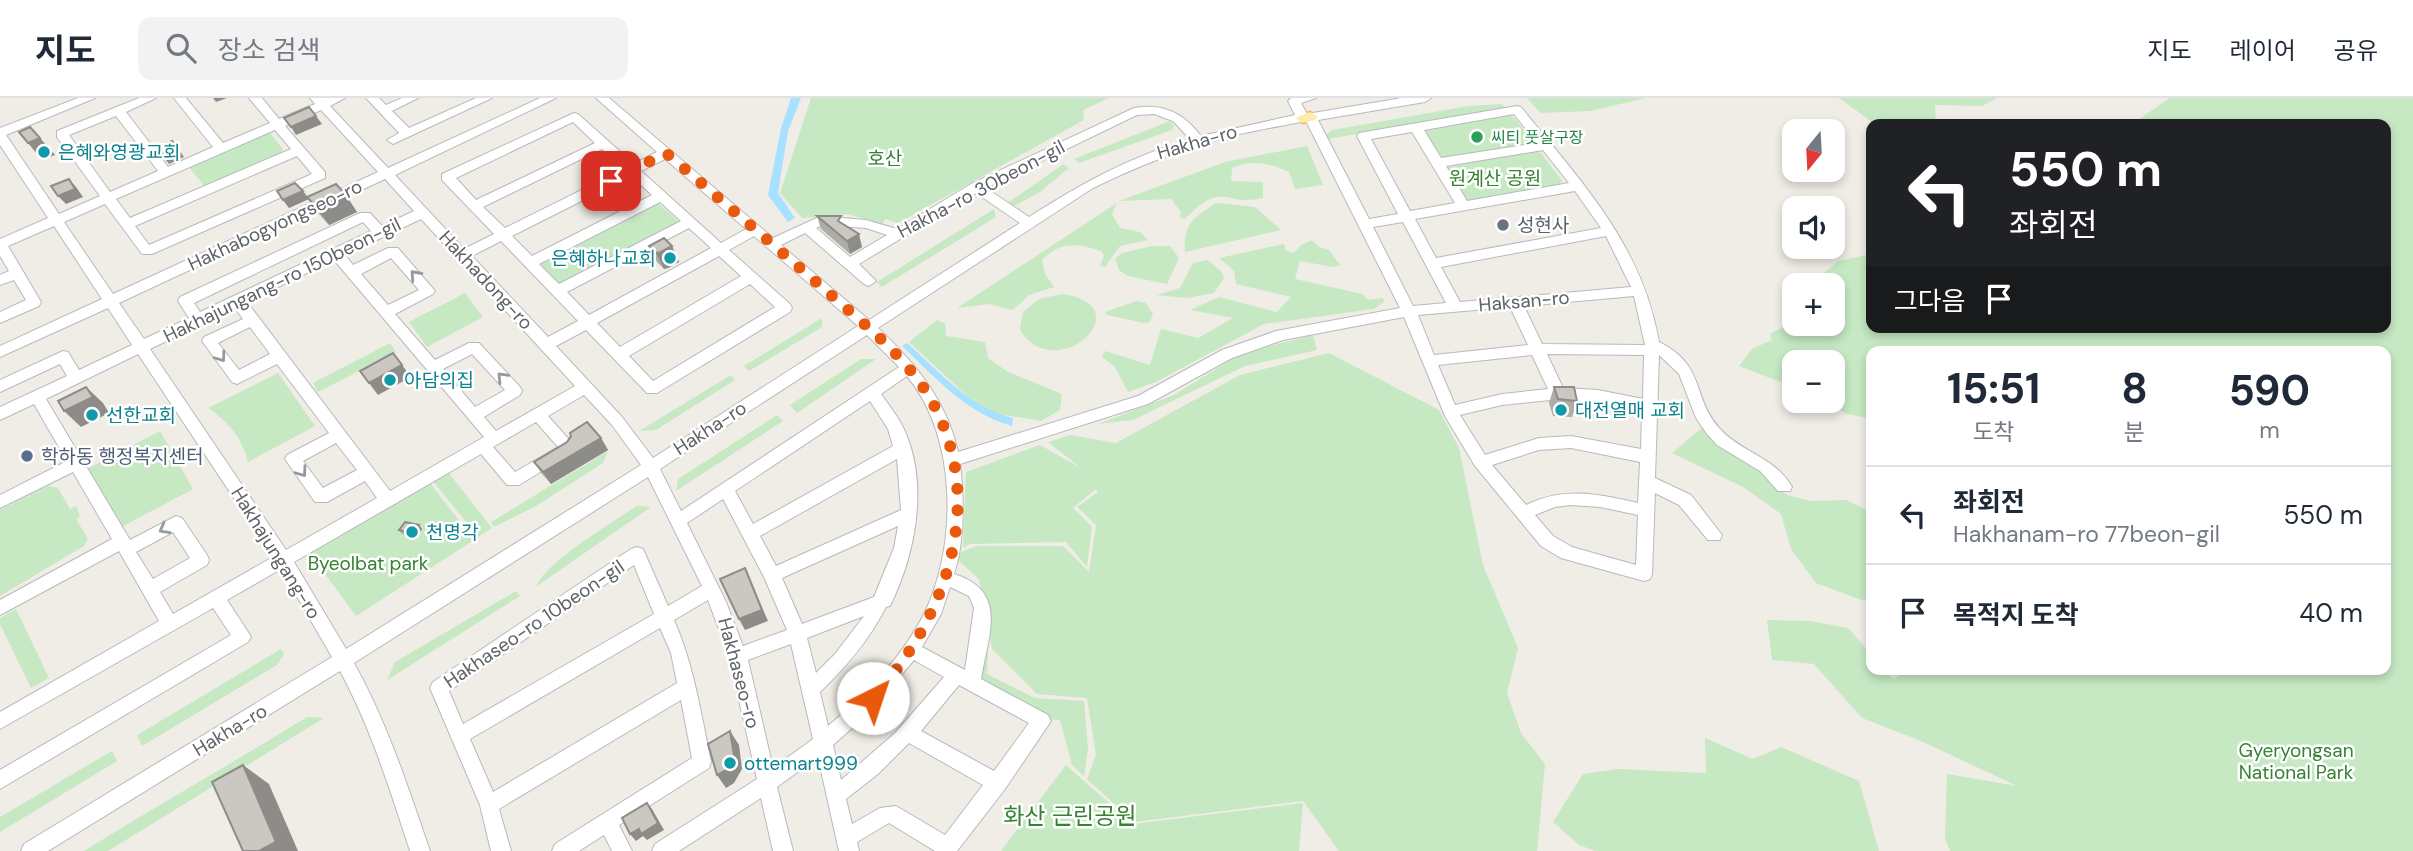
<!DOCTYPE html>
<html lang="ko">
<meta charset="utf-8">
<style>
:root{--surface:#fff;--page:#f2f2f3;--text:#1f2937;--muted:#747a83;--line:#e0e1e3}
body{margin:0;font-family:"DM Sans","Noto Sans KR",sans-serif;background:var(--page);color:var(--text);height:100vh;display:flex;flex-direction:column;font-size:26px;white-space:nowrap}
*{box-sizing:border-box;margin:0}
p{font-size:23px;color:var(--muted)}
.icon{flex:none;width:38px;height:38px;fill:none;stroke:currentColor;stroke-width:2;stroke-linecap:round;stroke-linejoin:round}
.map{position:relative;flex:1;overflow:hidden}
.details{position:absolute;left:1866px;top:248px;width:525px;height:329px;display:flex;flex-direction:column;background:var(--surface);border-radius:14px;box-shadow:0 4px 10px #0003}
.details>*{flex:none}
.banner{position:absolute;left:1866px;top:21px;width:525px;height:214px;border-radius:14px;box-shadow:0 4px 10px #0003;background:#202124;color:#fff;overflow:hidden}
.needle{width:46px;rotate:198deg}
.fabs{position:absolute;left:1782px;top:21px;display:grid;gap:14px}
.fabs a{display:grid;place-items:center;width:63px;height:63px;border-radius:14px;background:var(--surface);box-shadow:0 4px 10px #0003;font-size:35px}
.pin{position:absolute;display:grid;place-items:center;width:60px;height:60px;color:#fff;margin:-30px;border-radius:14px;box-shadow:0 4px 10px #0006}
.me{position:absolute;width:77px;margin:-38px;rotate:41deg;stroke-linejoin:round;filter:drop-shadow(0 0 5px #0008)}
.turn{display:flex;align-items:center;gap:24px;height:147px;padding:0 28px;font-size:32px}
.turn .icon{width:91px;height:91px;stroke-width:2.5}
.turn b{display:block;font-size:49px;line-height:60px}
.then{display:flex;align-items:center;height:66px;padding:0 28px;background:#0003;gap:14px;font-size:26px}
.eta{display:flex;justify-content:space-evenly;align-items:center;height:119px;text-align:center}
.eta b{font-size:42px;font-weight:700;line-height:49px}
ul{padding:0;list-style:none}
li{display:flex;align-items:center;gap:21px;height:98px;padding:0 28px;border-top:2px solid var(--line)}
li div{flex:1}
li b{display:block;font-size:26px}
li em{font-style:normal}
header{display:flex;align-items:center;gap:42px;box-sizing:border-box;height:98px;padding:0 35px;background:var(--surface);border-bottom:2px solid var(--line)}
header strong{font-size:33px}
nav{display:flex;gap:38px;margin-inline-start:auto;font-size:24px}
.search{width:490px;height:63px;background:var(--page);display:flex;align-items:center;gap:18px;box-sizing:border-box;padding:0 24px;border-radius:14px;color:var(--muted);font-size:26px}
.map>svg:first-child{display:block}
.green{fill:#c6e8c3}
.water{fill:#a8e1ff}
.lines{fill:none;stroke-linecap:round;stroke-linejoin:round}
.minor-casing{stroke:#b7b9bd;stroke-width:2}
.major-casing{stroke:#f5bc5a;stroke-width:3}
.minor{fill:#fff;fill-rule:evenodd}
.major{fill:#ffeaad;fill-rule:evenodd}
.wall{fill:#afaca7}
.shaded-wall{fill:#8e8c88}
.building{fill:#cbc8c2;stroke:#8e8c88;stroke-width:2}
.oneway{stroke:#969a9c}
.route{stroke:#ea580c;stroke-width:12;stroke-dasharray:0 21.6}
.leisure-dot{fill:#2e9e5b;stroke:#fff;stroke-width:2.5}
.culture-dot{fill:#0f9aa8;stroke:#fff;stroke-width:2.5}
.worship-dot{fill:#6b7280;stroke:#fff;stroke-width:2.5}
.service-dot{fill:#5c6f8a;stroke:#fff;stroke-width:2.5}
.labels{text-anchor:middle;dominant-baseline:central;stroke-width:5;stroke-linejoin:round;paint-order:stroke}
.far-leisure-label{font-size:16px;fill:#27864d;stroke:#fff;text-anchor:start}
.street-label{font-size:19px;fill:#5e6367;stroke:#fff}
.culture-label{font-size:19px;fill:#0d838f;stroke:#fff;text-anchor:start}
.park-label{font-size:19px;fill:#358231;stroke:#fff}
.worship-label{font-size:19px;fill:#5b616d;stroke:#fff;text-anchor:start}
.service-label{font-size:19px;fill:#4e5e75;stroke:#fff;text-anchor:start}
.near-park-label{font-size:23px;fill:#358231;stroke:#fff}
</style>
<header>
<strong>지도</strong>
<div class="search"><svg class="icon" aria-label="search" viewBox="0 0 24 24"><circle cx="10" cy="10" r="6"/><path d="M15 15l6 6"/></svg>장소 검색</div>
<nav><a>지도</a><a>레이어</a><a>공유</a></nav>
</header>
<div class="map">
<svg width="2413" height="753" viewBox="0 0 2413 753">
<rect width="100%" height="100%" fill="#f0ede6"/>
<g class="green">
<polygon points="811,0 1109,0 1083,12 1084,22 898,125 885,121 883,126 847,116 802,120 780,95"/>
<polygon points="1527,0 1646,0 1590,13 1541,15"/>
<polygon points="1839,0 1997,0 1982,8 1935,7 1936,26 1875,26"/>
<polygon points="2170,0 2413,0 2413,753 1950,753 1945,740 1947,676 2017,688 1921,643 1862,620 1814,566 1772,562 1767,522 1810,523 1848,530 1871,556 1871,572 1885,572 1893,581 1909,572 2385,572 2385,254 1871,254 1871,319 1868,320 1846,316 1829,303 1832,303 1832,264 1794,264 1794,289 1739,268 1752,251 1772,242 1770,236 1791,225 1832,226 1832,187 1810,187 1838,163 1871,156 1871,229 2385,229 2385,26 2132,26"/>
<polygon points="1502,6 1505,10 1503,11 1351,37 1328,41 1325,38 1332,32 1469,8"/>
<polygon points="1508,17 1514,19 1533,44 1530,47 1442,62 1422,34 1423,30"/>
<polygon points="1170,23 1174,28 1172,32 1079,65 1074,61"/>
<polygon points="264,35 270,35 283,51 280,56 205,89 188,68"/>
<path d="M1307,48L1323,87L1295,91L1289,74C1270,65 1252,61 1232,70L1231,83L1263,84V100C1224,109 1223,81 1185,121L1180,120L1181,114L1171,101L1119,103L1225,64Z"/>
<polygon points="1535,53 1541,55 1562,83 1559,87 1466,105 1446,69"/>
<polygon points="1064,66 1069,70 1040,94 1014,108 1006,106"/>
<path d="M1117,105L1112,116L1120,130L1140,134L1148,142L1120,148L1105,169L1100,168L1104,158L1101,153C1078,145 1060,143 1042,162L1045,176L1054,189L1029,197L1013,212L989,206L957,210Z"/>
<path d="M1216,105L1255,109L1281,132L1185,154C1183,125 1194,120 1216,105Z"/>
<polygon points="652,106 659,106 678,123 675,127 562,188 553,188 537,164"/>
<polygon points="994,111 996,119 882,189 877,184"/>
<polygon points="1312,142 1319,149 1329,152 1340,167 1333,169 1300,163 1295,181 1362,196 1369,202 1383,200 1384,204 1374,211 1264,226 1156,284 1128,294 1115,269 1102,259 1105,253 1150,267 1161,231 1198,240 1233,220 1190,212 1219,199 1277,214 1291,199 1236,186 1234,173 1219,160 1284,146 1286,153 1294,155 1301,147"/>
<polygon points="1152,148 1170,148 1179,160 1167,186 1128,178 1119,172 1115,161 1122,155"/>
<polygon points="1208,162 1221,173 1224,180 1214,195 1187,200 1156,197 1180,190 1193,165"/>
<polygon points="465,195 483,219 427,249 409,224"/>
<path d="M1063,196C1144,209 1055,289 1020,232L1023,214L1039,201Z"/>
<polygon points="1136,203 1146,205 1153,216 1150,224 1144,225 1107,217 1105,214"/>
<polygon points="822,220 822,229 749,273 744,268"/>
<polygon points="937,222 945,226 946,238 985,244 988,260 1008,274 1062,296 1060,312 1041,323 993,315 966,297 909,244"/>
<polygon points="1313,237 1317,252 1245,268 1133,322 1098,326 1174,297 1242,255"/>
<polygon points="390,245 396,254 318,294 313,285"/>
<polygon points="1329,255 1439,312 1459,350 1483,467 1518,550 1507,595 1521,635 1545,666 1537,753 1339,753 1303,703 1134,724 1087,681 1096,657 1087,600 1037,596 992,551 979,481 952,457 977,448 1063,448 1089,474 1096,427 1077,409 1098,394 1096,391 1073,410 1092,429 1087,469 1066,444 970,446 963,450 966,374 1040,347 1081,370 1048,344 1070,337 1116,345 1240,277"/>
<polygon points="861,261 876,261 797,315 790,307"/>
<path d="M278,275L315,328L248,364C242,340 229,324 208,310Z"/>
<polygon points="731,277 735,282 656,332 639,333"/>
<polygon points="777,317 783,323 676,393 678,381"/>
<polygon points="1703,329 1718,348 1745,358 1787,397 1811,403 1846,402 1871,414 1871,495 1864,503 1816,485 1791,451 1781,416 1743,389 1672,355"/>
<polygon points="160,333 193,391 116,432 87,371"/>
<polygon points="608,353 603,365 536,408 494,429 491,424"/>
<polygon points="448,374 492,430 478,439 432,382"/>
<polygon points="430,385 474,442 356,518 309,454"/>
<polygon points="48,388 58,390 70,411 76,408 80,419 76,421 88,441 84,448 0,498 0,412"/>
<path d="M637,408L651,409L537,488C543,466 616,422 637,408Z"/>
<polygon points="516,493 520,498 387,582 395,564"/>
<polygon points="16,511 49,580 31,590 0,526 0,520"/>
<polygon points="984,524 988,556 987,576 1035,600 1084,603 1088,651 1084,678 1072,667 1060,622 1047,621 978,581"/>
<polygon points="281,551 284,556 277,567 142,648 137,637"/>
<path d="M307,619L324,620L108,753H84C158,707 233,665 307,619Z"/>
<polygon points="1705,640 1753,661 1781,649 1859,683 1879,753 1595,753 1579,747 1553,724 1583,676 1618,671 1706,675"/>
<polygon points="112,653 117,663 0,734 0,719"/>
<polygon points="1066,667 1133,726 1303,705 1299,753 1001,753"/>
</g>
<g class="water">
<polygon points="791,0 801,0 788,33 778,95 795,120 788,124 768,97 781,30"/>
<path d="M907,245C939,273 970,310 1013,320L1012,328C966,315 936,280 902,248Z"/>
</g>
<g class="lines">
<defs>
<g id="minor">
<path d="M78,0H95L6,37L59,116L100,98L57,39V33L139,0H156L126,14L168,69L213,49L174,0H186L223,45L270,25L249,0H262L279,21L315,6L310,0H345L330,8L388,70L540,0H556L395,77L464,151L494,136L442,82V76L574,15L578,16L634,66L657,54L596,0H609L773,140L821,118L866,122L897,131L971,86L1134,10C1164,5 1183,15 1201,38L1295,17L1288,3L1291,0H1316L1301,5L1307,16L1402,0H1431L1425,4L1318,22L1369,121L1398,116L1357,38L1359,35L1517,8L1521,9C1581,84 1642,146 1659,244C1707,268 1691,299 1720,331C1742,355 1775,359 1792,389L1790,393H1778L1760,373L1717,347L1707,336L1696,320L1679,276L1659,257L1655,380L1691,397L1722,437L1720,442H1708L1679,407L1655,395L1652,476L1650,481L1644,483L1561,460L1541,448L1475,368L1445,318L1404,219L1283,242L1232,260L1148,306L960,366C964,401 965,442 954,476C1009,493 988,537 981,581L1048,617L1051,623L1005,691L957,753H935L889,725L857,744L859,753H839L818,659L777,689L793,753H773L761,700L679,753H652L655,746L757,681L729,558L708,502L674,522C694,568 701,615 711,664L709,670L619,727L632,753H612L604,737L579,753H552L555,746L692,660L681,602L499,711L511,753H491L480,707L430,590L433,584L631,451L637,449L643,451L668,508L702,488L648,379L354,565C387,624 408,689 430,753H410C390,692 371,630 340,573L48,753H21L24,746L332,559L281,471L227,502L248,534L251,539L248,544L0,691V672L231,537L213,510L0,631V614L159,523L119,453L0,517V502L112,441L73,374L0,410V397L67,363L34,306L0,322V309L67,278L60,266L0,294V282L63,253L68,254L79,272L132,247L108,210L0,259V248L102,201L54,128L8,148L41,204L39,208L0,225V214L26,202L14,182L0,187V177L9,173L0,158V141L48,120L0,47V30ZM321,12L378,74L113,196L64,124L105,106L142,156H152L325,80V74L285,28ZM1154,16L1173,23L1190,41C1128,60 1084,84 1029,119L986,90L1137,17ZM1514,16L1537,45L1441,60L1424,32ZM116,18L158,73L110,94L69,37ZM1306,23L1400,210L1276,233L1222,252L1138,298L958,354C947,303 915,265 878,230L1093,90C1134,70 1176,53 1220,41C1248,33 1277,29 1306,23ZM573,24L595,45L476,102L456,80ZM275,32L291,51L130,120L116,101ZM1412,34L1455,105L1410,113L1371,41ZM602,51L624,71L505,130L483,109ZM1543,52L1569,85L1467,103L1446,68ZM297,58L312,76L149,147L135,128ZM665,61L746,131L721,145L641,73ZM631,78L652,97L532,158L512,138ZM385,81L414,113L382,128L370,115H360L180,199L178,203L189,220L144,241L119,205ZM1575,93L1601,130L1436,160L1415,121ZM976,95L1020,125L869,222L781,147L805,135L864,186L869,188L876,183L859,166ZM660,104L681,123L559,186L539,166ZM421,121L575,288L496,333L484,319L520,297L522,293L520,289L479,245H469L435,262L395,216L433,196L435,193L398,150H388L353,167L345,157ZM363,124L371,133L200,214L194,205ZM1403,124L1446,205L1413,208L1373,129ZM823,127L866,130L887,137L850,159L816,130ZM689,130L711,150L589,217L567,194ZM754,138L858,228L653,360L622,319L556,248L586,232L647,295H657L790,214L792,210L790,206L729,152ZM1606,138L1631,189L1460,204L1441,169ZM501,143L578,223L548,239L472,158ZM719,158L741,178L620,249L597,225ZM391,160L419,192L388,207L361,176ZM334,162L484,339L390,393L247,204ZM750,186L775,209L653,283L629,258ZM1634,198L1645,247L1542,246L1524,208ZM1510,209L1528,247L1434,257L1418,217ZM235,210L243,221L204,239L202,243L232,284L237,286L277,266L329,335L287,357L285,361L315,404H327L365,383L377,400L286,452L150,251ZM250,229L270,256L239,272L218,245ZM867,237L899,269L681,413L660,371ZM138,256L273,459L173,516L160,494L207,467L209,462L207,457L182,420L176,418L130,442L46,301ZM472,256L505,292L475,309L443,271ZM1547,256L1644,257L1643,301L1598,292L1563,290ZM1532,257L1548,291L1502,296L1455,307L1438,267ZM907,278C957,338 958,445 925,514C903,559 866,596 828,628L820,594C847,568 869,542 886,509L890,508C916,455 930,383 902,327C896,316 888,306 881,296ZM584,297L612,327L641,367L346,551L294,464L481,356L507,387H519L573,354L576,350L573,346L548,318ZM1550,302L1598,304L1642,313L1641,351L1571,338L1539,340L1485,357L1460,317L1502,307ZM870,303L888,331L893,348L753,426L735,393ZM536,324L558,349L515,374L493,349ZM336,345L357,372L323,390L303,363ZM1571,350L1640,364L1638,405C1600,396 1563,388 1526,407L1492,367L1539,352ZM897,361L901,412L776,468L760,438ZM723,401L764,479L787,532L743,548L726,504L687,425ZM1570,407L1600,409L1638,417L1636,467L1572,449L1553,438L1535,417L1555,409ZM898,428L894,450L874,499L802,526L782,480ZM173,434L190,460L153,481L136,454ZM634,467L654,516L463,626L449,593ZM950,489L969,498L974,510L965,572L922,549L941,516ZM864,518L835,556L816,575L807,540ZM660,530L671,555L677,585L493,694L470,641ZM791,546L813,641L773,670L748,562ZM914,562L944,579L895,635L841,682L833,647L868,616ZM959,587L1029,625L994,673L921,633ZM909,645L983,687L945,737L896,708L880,710L852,726L846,701L878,676Z"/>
<polygon points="366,0 379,0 386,7 402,0 418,0 392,13 409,30 476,0 492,0 393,46 387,42 399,35"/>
</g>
<polygon id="major" points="1310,14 1318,19 1315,22 1303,25 1295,20"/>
</defs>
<use href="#minor" class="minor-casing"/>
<use href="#major" class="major-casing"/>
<use href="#minor" class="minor"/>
<use href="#major" class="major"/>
</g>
<g class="wall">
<polygon points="277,93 303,93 307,99 357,114 329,127 319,116 308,101 289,110"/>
<polygon points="817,118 843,126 862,149 850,156 821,131"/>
<polygon points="649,148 672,148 679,164 668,170 664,171 657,164"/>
<polygon points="1554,289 1577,303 1572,319 1553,318 1549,305"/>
<polygon points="601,340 608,352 551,386 542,376 534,364 567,344"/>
<polygon points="419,427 422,431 416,439 402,436 399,432"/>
</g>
<g class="shaded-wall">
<polygon points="213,0 227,0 216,4"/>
<polygon points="316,18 322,26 296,37 291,29"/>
<polygon points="40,40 55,57 42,62 28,45"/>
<polygon points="178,50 184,59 169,66 162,57"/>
<polygon points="69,81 76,89 83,99 66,106 58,98"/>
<polygon points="303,93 309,101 289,110 283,102"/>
<polygon points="346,97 357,114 329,127 317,110"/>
<polygon points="859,136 862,149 850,156 847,143"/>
<polygon points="672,148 679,164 668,170 664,171 656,155"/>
<polygon points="402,267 411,279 378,297 369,285"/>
<polygon points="86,289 103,305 109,315 81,329 64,313"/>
<polygon points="601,340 608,352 551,386 543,374"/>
<polygon points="419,427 422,431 416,439 413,435"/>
<polygon points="745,470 768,523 745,532 739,521"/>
<polygon points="730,633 739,647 742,671 734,685 726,690 717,677"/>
<polygon points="243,667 269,686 298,753 259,753"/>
<polygon points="647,705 652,711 664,732 647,742 643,738 636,743 630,736"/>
</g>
<g class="building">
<polygon points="309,9 316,18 291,29 284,20"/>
<polygon points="30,29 40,40 28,45 19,34"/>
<polygon points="172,43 178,50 162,57 157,50"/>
<polygon points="69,81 75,91 58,98 51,88"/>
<polygon points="295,85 303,93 283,102 277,93"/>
<polygon points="336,86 346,97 317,110 307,99"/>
<polygon points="817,118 841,118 838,123 859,136 847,143"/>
<polygon points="664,140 672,148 661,154 656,155 649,148"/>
<polygon points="393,255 402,267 369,285 360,273"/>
<polygon points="86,289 93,299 64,313 58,303"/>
<polygon points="1554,289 1574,289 1577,303 1558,301"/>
<polygon points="587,324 601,340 543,374 534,364 567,344 571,338 570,335"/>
<polygon points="405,424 419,427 413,435 399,432"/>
<polygon points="745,470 762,512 739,521 720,481"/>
<polygon points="730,633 734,657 726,672 717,677 708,646"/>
<polygon points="243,667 276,744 259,753 243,753 212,684"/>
<polygon points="647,705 658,725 641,736 639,731 630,736 622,720"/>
</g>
<defs><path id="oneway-chevron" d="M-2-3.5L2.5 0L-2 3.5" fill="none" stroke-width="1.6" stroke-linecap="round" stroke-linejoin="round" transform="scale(1.75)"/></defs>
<g class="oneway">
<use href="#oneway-chevron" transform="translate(415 177) rotate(-132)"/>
<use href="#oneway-chevron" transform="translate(221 259) rotate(54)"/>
<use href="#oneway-chevron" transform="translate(502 279) rotate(-133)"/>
<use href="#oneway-chevron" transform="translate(302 374) rotate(54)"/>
<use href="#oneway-chevron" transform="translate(164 431) rotate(151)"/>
</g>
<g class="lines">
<path class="route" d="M611,83L666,55C719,100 771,145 823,190C859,222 901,254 927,295C990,398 948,518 873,600"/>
</g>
<circle class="leisure-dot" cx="1477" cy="39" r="7"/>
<g class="culture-dot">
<circle cx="44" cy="54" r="7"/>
<circle cx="670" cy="160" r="7"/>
<circle cx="390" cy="282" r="7"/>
<circle cx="1561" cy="312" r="7"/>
<circle cx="92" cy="317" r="7"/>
<circle cx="412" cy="434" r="7"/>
<circle cx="730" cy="665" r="7"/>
</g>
<circle class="worship-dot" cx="1503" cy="127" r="7"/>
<circle class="service-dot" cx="27" cy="358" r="7"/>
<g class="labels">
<g class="far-leisure-label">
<text x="1491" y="39">씨티 풋살구장</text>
</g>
<g class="street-label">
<text transform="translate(1197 44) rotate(-16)">Hakha-ro</text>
<text transform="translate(981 91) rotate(-28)">Hakha-ro 30beon-gil</text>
<text transform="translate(275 127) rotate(-25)">Hakhabogyongseo-ro</text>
<text transform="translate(282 182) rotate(-26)">Hakhajungang-ro 150beon-gil</text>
<text transform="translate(486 182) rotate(47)">Hakhadong-ro</text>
<text transform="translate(1524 203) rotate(-5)">Haksan-ro</text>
<text transform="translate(710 330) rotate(-33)">Hakha-ro</text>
<text transform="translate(276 455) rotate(58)">Hakhajungang-ro</text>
<text transform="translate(534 526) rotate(-34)">Hakhaseo-ro 10beon-gil</text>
<text transform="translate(739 575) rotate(75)">Hakhaseo-ro</text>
<text transform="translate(230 632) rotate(-31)">Hakha-ro</text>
</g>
<g class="culture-label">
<text x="58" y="54">은혜와영광교회</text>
<text x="656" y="160" text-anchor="end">은혜하나교회</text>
<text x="404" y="282">아담의집</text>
<text x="1575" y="312">대전열매 교회</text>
<text x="106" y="317">선한교회</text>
<text x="426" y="434">천명각</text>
<text x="744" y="665">ottemart999</text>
</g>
<g class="park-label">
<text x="885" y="60">호산</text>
<text x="1495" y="80">원계산 공원</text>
<text x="368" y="465">Byeolbat park</text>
<text x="2296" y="652">Gyeryongsan<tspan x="2296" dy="22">National Park</tspan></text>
</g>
<g class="worship-label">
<text x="1517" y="127">성현사</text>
</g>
<g class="service-label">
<text x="41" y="358">학하동 행정복지센터</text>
</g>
<g class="near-park-label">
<text x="1070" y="718">화산 근린공원</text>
</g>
</g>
</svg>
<div class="fabs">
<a><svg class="needle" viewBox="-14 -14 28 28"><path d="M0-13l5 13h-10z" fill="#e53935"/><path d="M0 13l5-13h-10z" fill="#747a83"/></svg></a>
<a><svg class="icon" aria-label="sound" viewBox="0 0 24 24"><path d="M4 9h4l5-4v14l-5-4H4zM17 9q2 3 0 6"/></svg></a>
<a>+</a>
<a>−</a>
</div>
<div class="pin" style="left:611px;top:83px;background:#d93025"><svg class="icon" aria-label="arrive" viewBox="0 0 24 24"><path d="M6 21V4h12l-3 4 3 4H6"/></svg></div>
<svg class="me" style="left:873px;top:600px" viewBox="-20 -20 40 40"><circle r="19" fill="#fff"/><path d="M0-13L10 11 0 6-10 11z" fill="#ea580c"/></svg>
<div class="banner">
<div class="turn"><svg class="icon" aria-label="left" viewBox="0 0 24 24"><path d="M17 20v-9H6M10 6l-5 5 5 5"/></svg><div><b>550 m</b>좌회전</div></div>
<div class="then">그다음<svg class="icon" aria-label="arrive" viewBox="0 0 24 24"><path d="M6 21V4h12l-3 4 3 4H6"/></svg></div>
</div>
<section class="details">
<div class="eta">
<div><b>15:51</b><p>도착</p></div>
<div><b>8</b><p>분</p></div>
<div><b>590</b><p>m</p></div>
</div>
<ul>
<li><svg class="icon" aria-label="left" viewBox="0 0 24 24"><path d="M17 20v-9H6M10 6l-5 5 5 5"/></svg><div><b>좌회전</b><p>Hakhanam-ro 77beon-gil</p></div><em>550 m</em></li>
<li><svg class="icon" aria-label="arrive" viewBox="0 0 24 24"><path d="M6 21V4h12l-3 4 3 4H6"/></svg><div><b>목적지 도착</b></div><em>40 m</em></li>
</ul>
</section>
</div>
